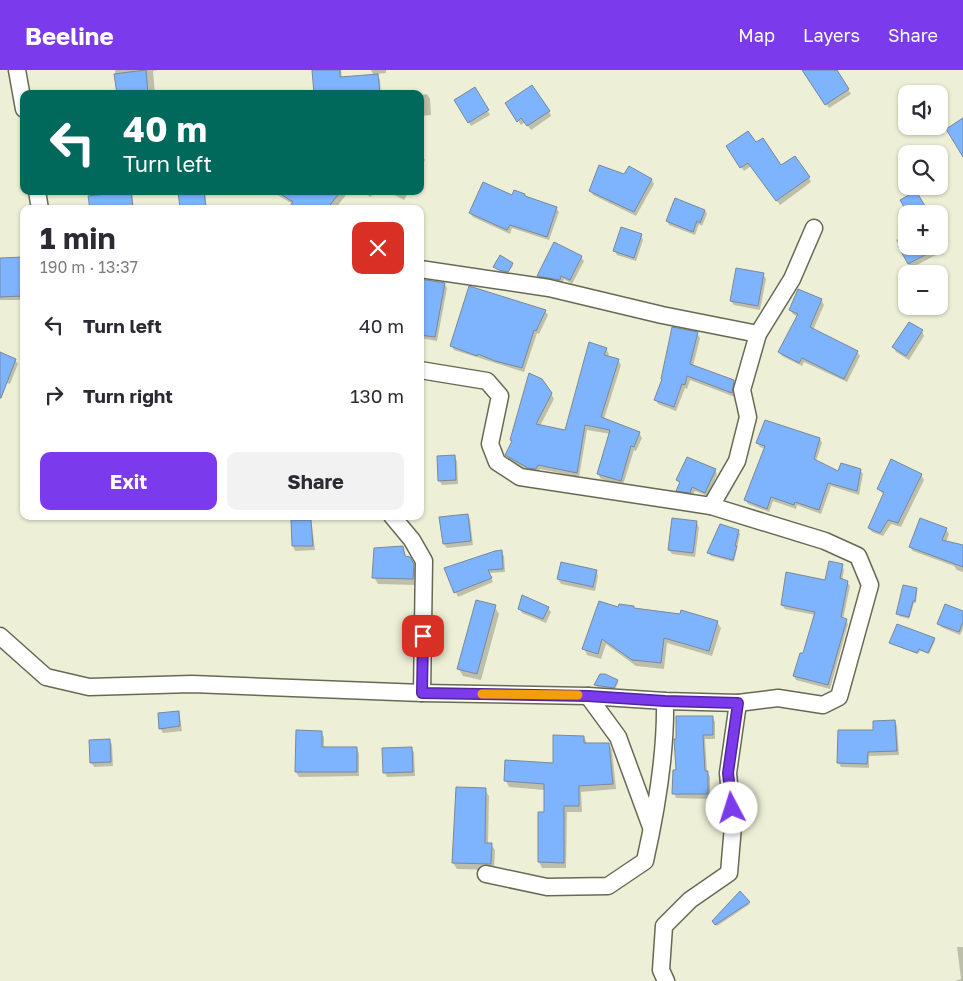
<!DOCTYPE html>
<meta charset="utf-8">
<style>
:root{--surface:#fff;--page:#f2f2f3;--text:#2b2b33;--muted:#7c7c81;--accent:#7c3aed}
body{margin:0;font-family:"Golos Text",sans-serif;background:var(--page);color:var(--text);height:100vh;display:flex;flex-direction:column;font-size:19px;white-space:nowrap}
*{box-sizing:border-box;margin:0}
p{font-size:16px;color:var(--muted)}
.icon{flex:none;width:28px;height:28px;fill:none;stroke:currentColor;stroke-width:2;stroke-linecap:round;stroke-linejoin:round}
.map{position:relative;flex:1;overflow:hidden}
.sheet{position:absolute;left:20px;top:135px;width:404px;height:315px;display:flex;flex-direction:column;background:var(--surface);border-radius:10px;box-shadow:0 1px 4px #0004}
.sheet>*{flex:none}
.top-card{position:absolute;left:20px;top:20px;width:404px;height:105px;border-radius:10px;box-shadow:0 1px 4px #0004;background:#00695c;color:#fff;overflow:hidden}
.controls{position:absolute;left:898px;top:15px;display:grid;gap:10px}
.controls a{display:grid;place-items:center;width:50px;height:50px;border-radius:10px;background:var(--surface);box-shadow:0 1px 4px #0004;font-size:25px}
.pin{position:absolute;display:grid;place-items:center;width:42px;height:42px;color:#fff;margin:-21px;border-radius:10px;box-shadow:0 2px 8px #0006}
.me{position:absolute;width:55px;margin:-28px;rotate:355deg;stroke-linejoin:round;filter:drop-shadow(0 0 4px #0008)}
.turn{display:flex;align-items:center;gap:18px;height:105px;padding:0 20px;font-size:22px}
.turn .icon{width:65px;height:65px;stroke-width:2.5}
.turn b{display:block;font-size:35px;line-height:42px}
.round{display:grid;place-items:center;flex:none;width:52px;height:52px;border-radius:10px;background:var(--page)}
.headline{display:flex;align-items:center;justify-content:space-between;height:85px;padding:0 20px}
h1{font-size:30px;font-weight:700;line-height:38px}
.action{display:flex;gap:10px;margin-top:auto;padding:10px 20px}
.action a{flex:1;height:58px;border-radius:10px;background:var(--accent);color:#fff;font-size:20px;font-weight:700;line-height:58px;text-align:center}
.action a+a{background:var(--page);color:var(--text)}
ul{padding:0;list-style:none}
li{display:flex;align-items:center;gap:15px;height:70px;padding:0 20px}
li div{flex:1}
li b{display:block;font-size:19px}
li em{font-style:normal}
header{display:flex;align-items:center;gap:30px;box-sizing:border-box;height:70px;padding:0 25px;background:var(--accent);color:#fff}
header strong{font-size:24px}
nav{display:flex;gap:28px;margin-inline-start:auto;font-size:18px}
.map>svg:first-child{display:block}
.shadow{fill:#0003}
.building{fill:#7eb3fe;stroke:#7a889b}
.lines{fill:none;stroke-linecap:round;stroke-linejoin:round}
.street-casing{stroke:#686954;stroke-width:19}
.street{stroke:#fff;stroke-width:16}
.route-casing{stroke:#51269a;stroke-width:12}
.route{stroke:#7c3aed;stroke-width:9}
.slow{stroke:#f59e0b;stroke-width:9}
</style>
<header>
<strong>Beeline</strong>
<nav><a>Map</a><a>Layers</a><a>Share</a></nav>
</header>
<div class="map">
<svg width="963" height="911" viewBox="0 0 963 911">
<rect width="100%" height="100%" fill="#edefd6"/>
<g class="shadow">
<polygon points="115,0 158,0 153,1 155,24 118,24"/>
<polygon points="313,0 341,0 342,8 374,6 371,0 386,0 386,3 377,4 380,10 381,24 315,24"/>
<polygon points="810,0 835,0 851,24 829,38 808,8"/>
<polygon points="475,19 490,45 471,56 456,30"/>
<polygon points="427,24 430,29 431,45 420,46 420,25"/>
<polygon points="509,38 549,41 551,46 531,60 525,52 521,55"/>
<polygon points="756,74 781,97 809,108 811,112 780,135 751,96 744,101 730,81"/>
<polygon points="420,83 425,90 420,100"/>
<polygon points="629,98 652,110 654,114 636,146 593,125 591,121 624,106"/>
<polygon points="89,121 132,121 134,139 91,139"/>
<polygon points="179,121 205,121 207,139 181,139"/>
<polygon points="271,121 349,121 335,139 293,139 296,136"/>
<polygon points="360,121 374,121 371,127"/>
<polygon points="387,121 409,121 404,130"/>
<polygon points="512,126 525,127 556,138 559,142 549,170 512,158 510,164 473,147 470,143"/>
<polygon points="705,141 707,144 702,156 699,154 695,165 669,155 667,151"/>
<polygon points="641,165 643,170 636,191 617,185 615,181"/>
<polygon points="906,165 906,176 931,176 936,185 911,198 896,170"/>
<polygon points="581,187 584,191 572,214 564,209 562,214 541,210 538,206"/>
<polygon points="24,188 24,230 0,230 0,189"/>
<polygon points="512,194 513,196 508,203 501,202 494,197"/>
<polygon points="763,204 766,209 760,240 734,235 731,231"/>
<polygon points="420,210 444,214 447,218 437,271 420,268"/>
<polygon points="821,230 824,235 813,260 857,282 860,286 847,312 804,292 802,296 782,286 779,282 798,247 793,244 790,240"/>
<polygon points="545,241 548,245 539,264 537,263 524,302 454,280 452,276"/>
<polygon points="922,261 924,266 909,290 896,282 894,278"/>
<polygon points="697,263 700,268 693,296 734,311 736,316 735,327 690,310 687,319 685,318 676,341 658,334 656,330"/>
<polygon points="606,279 609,284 608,287 618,290 621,295 604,349 639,363 642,368 636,381 634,380 623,415 601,409 598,404 611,364 587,360 579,407 540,399 538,404 532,403 509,390 507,385 512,372 511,370 551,324 554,329 540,356 566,361"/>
<polygon points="0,283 15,290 18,294 10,314 0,310"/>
<polygon points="820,369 822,373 816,391 838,402 860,400 863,404 859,425 831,416 821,444 797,435 796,439 773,431 769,442 748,434 745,429 766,379 760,377 757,373"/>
<polygon points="454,387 457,391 458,414 442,415 439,410"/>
<polygon points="715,400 717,404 708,426 695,421 692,426 680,424 677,420 680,415 678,410"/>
<polygon points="921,405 924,410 901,457 891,454 883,466 872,462 869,458 884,425 878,419"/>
<polygon points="467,445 470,449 473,475 447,478 444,474 441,448"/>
<polygon points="292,452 310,452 312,456 315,480 295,481 293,476"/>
<polygon points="696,452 699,457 695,487 672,484 669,480"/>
<polygon points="946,459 949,464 946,472 963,477 963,502 957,500 954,496 913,481 910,477"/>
<polygon points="738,461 740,464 734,492 711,486 709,483"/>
<polygon points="402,477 407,488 409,488 417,502 416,515 378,514 374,507"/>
<polygon points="501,482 504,486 505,502 489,503 493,512 458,527 446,498"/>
<polygon points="842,495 844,500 842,510 847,512 850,516 843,549 846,550 848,554 830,619 796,610 794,606 804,585 815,545 785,539 782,535 826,512"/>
<polygon points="596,501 598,506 595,521 561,514 558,509"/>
<polygon points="917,519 916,533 914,533 909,549 899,546 898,544"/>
<polygon points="495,537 499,544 481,610 463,606 459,599"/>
<polygon points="548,538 551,542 546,553 522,543 520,539"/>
<polygon points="619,538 634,539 717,552 721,558 712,586 667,573 664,599 636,596 606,574 601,589 587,585 584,578"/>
<polygon points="963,542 963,559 960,565 941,557 939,553"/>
<polygon points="934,569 935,571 929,584 920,581 918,584 891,574 890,573"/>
<polygon points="617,611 618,613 615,619 597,617 596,615"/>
<polygon points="178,643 180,647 182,661 163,663 160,658"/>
<polygon points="712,647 715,652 715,669 705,669 707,702 710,707 710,729 676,728 674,723 678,702"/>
<polygon points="895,651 897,656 899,685 869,686 869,698 841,697 838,692 875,662"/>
<polygon points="297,661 321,662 324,667 324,678 356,678 359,683 359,706 299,707 296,702"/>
<polygon points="584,667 587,673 609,674 612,680 616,719 581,722 582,742 567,742 566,798 542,798 539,792 546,743 545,720 509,717 506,711 554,695"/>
<polygon points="110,671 112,675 113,696 94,697 91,692"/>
<polygon points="411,678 414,682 415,706 387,707 385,703"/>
<polygon points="485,720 489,726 488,774 491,774 495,780 494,800 457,799 453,793"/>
<polygon points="749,833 750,834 717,856 714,852"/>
<polygon points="957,877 963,877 963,911 955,911 961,909"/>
</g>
<g class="building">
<polygon points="146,0 148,24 117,24 114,4"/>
<polygon points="312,0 340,0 340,7 378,4 380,24 314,24"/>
<polygon points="802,0 837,0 849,19 825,35"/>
<polygon points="532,15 550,41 527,56 521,48 517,52 505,33"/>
<polygon points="475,17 489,40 468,53 454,30"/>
<polygon points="963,48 963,87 946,59"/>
<polygon points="748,61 756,72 763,68 781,95 795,86 810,107 776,131 748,93 740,98 726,76"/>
<polygon points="599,95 624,104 629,96 652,109 634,142 589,121"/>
<polygon points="483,112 512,125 514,120 525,124 525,126 557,137 547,167 510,155 507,160 469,143"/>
<polygon points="131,121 133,139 90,139 88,126"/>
<polygon points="178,121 204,121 206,139 180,139"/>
<polygon points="276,121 341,121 327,139 288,139 293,132"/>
<polygon points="916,121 930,144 908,144 900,130"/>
<polygon points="675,128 705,140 700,153 697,151 693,162 666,151"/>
<polygon points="621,157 642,164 634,188 613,181"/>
<polygon points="554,172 582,186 570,210 561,206 560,210 537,206"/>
<polygon points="898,176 942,176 908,194"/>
<polygon points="500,185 513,193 508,202 499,200 493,197"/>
<polygon points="24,187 24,226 0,227 0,188"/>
<polygon points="736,198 764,203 758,236 730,231"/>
<polygon points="420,209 445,213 435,267 420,265"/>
<polygon points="469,216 546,240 536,261 534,260 522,298 495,291 478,284 477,286 450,276"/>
<polygon points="798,219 822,229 810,257 858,281 844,309 802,288 799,293 778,282 798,244 789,240"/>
<polygon points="909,252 923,260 906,286 892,277"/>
<polygon points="672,257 698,262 690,294 734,310 732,323 687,306 685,315 682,314 674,337 654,330 662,309 661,309"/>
<polygon points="589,272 607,278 604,285 619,289 601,347 640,362 634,377 631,376 621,411 597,404 610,360 585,355 577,403 538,395 536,399 528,398 505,385 512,371 510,370 529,303 542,309 552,323 536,354 565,360"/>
<polygon points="0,282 16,289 1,328 0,328"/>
<polygon points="765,350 820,368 814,389 838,401 841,393 861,399 857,421 828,413 819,440 795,432 794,435 771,427 767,439 744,430 765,376 756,373"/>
<polygon points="455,385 456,410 438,411 437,386"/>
<polygon points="687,387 716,399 705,423 692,417 690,423 676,421 680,412 676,410"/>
<polygon points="891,389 922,404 898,453 888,450 880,463 868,458 884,422 877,419"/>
<polygon points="468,444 471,471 443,474 439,447"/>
<polygon points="672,448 697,451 693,483 668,480"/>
<polygon points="920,448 947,458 942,470 963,475 963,497 909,477"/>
<polygon points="291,450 311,450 313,476 292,476"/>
<polygon points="720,454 739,460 735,476 737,476 733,490 707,483"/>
<polygon points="403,476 405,486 410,487 414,494 413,509 372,508 374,478"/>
<polygon points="502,480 503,499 488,500 492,508 454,523 444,498 495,481"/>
<polygon points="829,491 843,494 840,508 848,511 841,547 847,549 828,615 793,606 800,583 803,583 815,542 781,535 786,502 825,510"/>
<polygon points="561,492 597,500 593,517 557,509"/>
<polygon points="903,515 917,518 915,531 913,531 909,547 896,544"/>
<polygon points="522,525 549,537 543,549 518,539"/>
<polygon points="476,530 496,535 477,604 457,599"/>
<polygon points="599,531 618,537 619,534 634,536 634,538 680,544 681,540 718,551 709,581 664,568 661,593 632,590 602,569 598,584 582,579"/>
<polygon points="945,534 963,541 963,552 959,562 937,554"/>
<polygon points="897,554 935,568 928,583 919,579 917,583 889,573"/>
<polygon points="600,604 605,604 618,610 614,618 594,615"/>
<polygon points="179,641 180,656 159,659 158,643"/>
<polygon points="676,646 713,646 713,665 703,665 705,701 708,701 708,724 672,724 673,700 676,700 674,669 676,669"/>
<polygon points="895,650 897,681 868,682 867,694 837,693 838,660 873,660 873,651"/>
<polygon points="296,660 322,661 322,677 357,677 357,702 295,702"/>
<polygon points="553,665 584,666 584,673 609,673 613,714 579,716 579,736 564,736 564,793 538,792 538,742 544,742 544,714 504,711 505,690 553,693"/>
<polygon points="110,669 111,692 90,693 89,670"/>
<polygon points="412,677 413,702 383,703 382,678"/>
<polygon points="456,717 486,718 485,773 492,773 491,794 452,793"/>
<polygon points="740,821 750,832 715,855 712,851"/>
</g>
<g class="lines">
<defs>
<g id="street">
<polyline points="17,0 24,39"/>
<polyline points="37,121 40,139"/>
<polyline points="420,199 549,218 662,245 758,264"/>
<polyline points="711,436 737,391 748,347 742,320 758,264 792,209 814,158"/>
<polyline points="392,446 412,470 424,491 422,623"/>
<polyline points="0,566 46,607 89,617 192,614 422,623 588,626 665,631 738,633 778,628 823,635 839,627 870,515 858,486 825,471 711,436 520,407 497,392 490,374 500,326 487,311 420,300"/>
<polyline points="588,626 618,667 651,757"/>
<path d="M486,804L547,817L608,816L645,791C656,742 666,681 665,631"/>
<polyline points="666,911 661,900 664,856 690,830 729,803 733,756 728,703 738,633"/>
</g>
</defs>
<use href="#street" class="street-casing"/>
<use href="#street" class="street"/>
</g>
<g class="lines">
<defs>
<polyline id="route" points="423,566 422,623 588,626 665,631 738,633 728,703 732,738"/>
</defs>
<use href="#route" class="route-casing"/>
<use href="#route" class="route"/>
<polyline class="slow" points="482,624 578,625"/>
</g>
</svg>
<div class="controls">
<a><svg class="icon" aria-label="sound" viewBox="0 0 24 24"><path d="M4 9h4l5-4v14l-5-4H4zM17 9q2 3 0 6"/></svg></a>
<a><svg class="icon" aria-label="search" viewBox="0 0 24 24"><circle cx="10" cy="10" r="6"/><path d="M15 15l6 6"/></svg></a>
<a>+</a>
<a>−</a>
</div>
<div class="pin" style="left:423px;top:566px;background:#d93025"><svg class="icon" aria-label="arrive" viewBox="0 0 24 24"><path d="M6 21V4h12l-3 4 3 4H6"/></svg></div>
<svg class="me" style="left:732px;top:738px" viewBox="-20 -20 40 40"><circle r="19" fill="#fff"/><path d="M0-13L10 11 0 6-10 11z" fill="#7c3aed"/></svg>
<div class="top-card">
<div class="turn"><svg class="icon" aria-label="left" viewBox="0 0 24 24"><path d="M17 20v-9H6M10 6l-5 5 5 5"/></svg><div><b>40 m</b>Turn left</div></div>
</div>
<section class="sheet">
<div class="headline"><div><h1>1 min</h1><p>190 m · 13:37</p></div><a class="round" style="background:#d93025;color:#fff"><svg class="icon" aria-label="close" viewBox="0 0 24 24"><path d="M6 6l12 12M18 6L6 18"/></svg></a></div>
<ul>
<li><svg class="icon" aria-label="left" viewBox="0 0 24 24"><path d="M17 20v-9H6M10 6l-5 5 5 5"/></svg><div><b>Turn left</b></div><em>40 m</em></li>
<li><svg class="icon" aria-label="right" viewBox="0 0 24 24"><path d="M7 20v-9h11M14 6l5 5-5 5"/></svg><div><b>Turn right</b></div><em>130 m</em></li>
</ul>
<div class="action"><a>Exit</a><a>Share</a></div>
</section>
</div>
